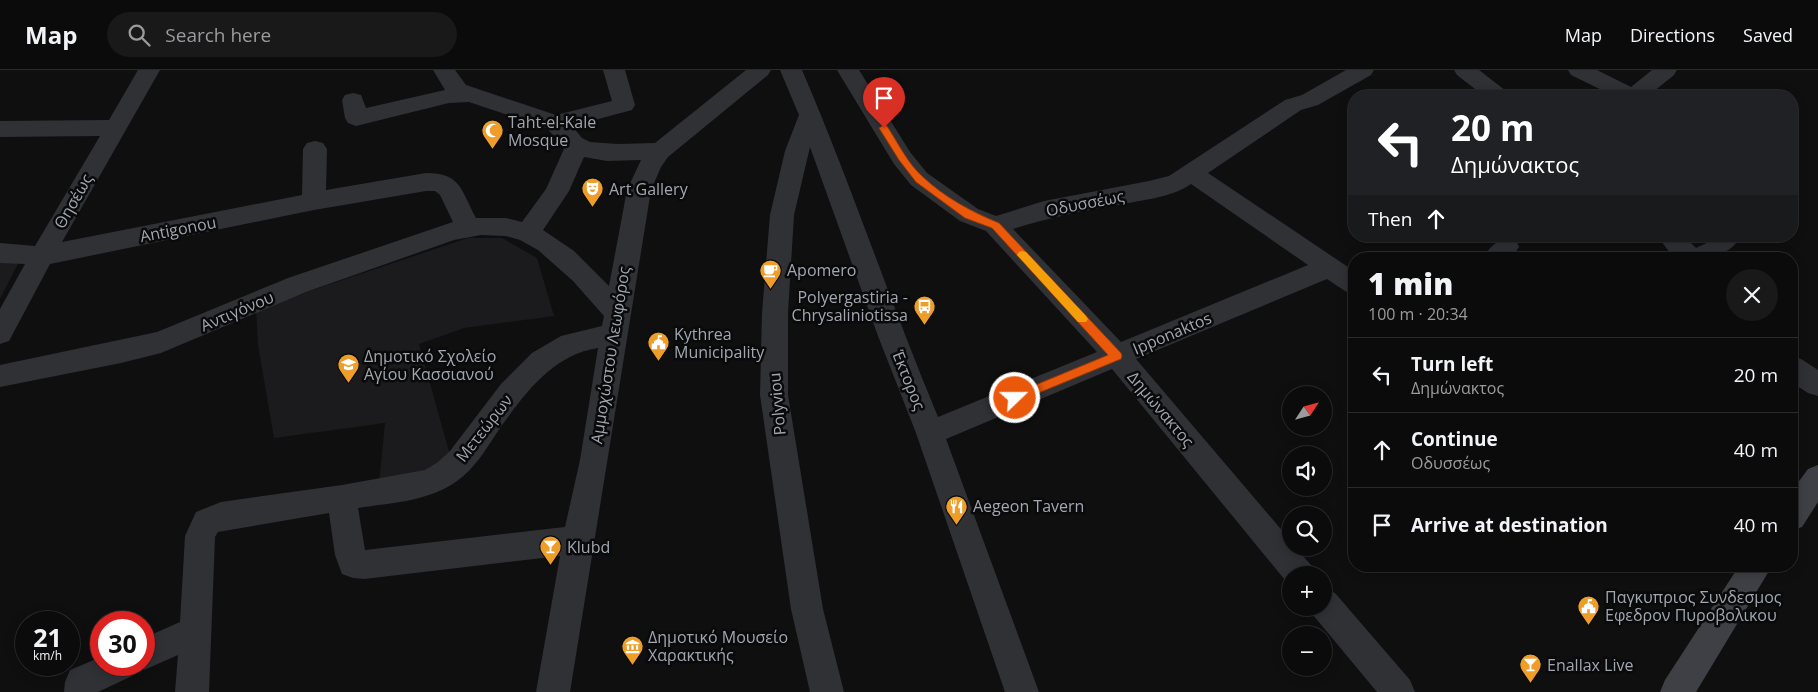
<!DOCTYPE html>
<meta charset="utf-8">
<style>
:root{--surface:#0b0b0c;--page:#19191a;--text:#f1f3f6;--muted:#9a9b9d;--line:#2b2b2d}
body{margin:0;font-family:"Open Sans",sans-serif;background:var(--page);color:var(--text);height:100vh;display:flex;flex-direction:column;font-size:19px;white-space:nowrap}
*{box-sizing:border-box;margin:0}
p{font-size:16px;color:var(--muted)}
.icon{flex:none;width:28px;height:28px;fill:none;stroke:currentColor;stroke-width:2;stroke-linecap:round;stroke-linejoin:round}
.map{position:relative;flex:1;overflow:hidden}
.sheet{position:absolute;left:1348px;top:182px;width:450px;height:320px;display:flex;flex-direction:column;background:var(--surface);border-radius:20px;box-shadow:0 2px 12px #0003,0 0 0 1px var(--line)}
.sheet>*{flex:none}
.hud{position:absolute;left:1348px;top:20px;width:450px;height:152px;border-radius:20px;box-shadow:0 2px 12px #0003,0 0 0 1px var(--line);background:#202124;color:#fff;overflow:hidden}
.needle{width:32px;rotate:54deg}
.controls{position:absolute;left:1282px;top:316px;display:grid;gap:10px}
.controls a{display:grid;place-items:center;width:50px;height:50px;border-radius:50%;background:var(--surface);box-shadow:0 2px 12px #0003,0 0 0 1px var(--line);font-size:25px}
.speed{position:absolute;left:15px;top:541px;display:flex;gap:10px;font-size:25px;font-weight:700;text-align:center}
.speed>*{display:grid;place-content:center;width:65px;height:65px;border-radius:50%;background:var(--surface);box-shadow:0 2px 12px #0003,0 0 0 1px var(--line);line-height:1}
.speed small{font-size:12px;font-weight:400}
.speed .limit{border:8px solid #d22;background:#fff;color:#111}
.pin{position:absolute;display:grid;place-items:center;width:42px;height:42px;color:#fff;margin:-51px -21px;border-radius:50% 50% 50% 0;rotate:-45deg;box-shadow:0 0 5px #0007}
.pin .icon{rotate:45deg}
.me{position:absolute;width:55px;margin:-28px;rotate:68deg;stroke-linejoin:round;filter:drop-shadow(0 0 4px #0008)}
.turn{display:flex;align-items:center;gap:18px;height:105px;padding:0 20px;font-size:22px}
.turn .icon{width:65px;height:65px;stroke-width:2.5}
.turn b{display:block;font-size:35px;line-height:42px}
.then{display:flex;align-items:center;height:48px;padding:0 20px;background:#0003;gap:10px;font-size:19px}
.round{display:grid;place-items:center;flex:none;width:52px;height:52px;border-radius:26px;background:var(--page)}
.overview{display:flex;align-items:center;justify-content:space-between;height:85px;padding:0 20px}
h1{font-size:30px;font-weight:800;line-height:38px}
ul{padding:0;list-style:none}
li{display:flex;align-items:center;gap:15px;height:75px;padding:0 20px;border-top:1px solid var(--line)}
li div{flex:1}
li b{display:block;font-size:19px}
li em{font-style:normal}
header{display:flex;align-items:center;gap:30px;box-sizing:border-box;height:70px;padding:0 25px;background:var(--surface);border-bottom:1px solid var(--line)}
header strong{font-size:24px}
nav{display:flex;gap:28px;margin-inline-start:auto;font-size:18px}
.search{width:350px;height:45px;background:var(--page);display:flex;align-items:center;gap:12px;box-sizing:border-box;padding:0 18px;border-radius:28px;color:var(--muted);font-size:19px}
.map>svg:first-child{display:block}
.built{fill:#1b1b1d}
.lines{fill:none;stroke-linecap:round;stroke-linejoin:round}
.lane{fill:#303135;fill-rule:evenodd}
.street{fill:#303135;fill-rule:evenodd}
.secondary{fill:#3e4045;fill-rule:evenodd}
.route{fill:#ea580c;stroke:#983908}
.slow{fill:#f59e0b}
.labels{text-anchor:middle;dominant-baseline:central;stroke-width:5;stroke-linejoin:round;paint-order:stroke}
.poi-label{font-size:16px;fill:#a0a7b1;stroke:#0a0a0b;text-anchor:start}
.street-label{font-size:16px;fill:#a0a7b1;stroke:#0a0a0b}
</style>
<header>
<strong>Map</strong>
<div class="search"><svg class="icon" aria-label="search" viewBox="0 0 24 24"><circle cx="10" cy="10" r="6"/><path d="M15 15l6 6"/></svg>Search here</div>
<nav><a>Map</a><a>Directions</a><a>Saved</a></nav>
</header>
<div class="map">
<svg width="1818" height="622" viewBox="0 0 1818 622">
<rect width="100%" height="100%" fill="#0f0f10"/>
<g class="built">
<polygon points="468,168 502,168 537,188 554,246 464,258 419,274 450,385 418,407 379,413 385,353 274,368 258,275 256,239"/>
<polygon points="0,190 20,190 0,229"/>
</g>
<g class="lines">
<path class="lane" d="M1722,166H1741C1729,188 1704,189 1682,189L1685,183Z"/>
<g class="street">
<path d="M138,0H160L62,172L302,125L303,79L307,73L315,71L323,73L327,79L326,120L426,103C461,103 461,120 476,148H506L522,152L546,119L564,79L547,58L469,32L449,33L356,56L348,53L345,48L342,30L345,25L353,23L361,25L366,38L445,20L433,0H455L466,15L556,45L612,31L603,0H625L635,35L632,40L572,56L582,68L590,72L618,74L655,73L746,0H771L768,5L668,87L661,97L651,120L570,622H536L560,486L364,509L353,508L342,504L335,485L329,443L218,462L215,467L209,622H175L178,585L144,600L136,597L132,606L98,622H64L65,612L70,600L101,587V595H144V568L180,552L185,466L196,442L221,432L342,415L425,400L438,392L450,381L501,314L532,283L561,266L602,256L604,246L573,211L538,180L520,170L506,166L481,165L454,170L306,222L161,283L121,293L0,317V295L157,262L288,208L453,152L440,125L435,121H426L314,140L50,194L9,271L0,274V239L25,194L0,193V173L35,176L100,66L0,67V51L109,50ZM584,87L607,91L641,90L627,120L609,216L574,181L543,160L569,121ZM598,278L580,390L565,457L365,480L358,438C391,433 430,431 457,411C474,399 485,381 496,364C522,327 551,285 598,278Z"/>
<path d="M780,0H802C851,114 890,232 938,347L1097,282L986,161L960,151L911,115L894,94L837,0H859L910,82L927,103L978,139L996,146L1044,131L1149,111L1169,106L1285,30L1302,25L1346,0H1374L1371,5L1318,35L1301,40L1208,103L1354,201V224L1345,221L1327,209L1136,289L1291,471V478H1296L1311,495L1316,505H1291V516L1289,515L1112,299L946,369L1039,622H1005L916,363L878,266L810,77L794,145L788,243V325L823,539L844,622H810L791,539L760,325L762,243L770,145L785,81L799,45ZM1191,114L1308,195L1121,272L1013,159C1048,148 1082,141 1118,135C1141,130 1171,128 1191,114Z"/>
<polygon points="1454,0 1479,0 1506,21 1509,26 1484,26 1457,5"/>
<polygon points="1568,0 1597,0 1631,17 1652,0 1677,0 1674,5 1648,26 1614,26 1571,5"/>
<polygon points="1657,166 1684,166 1700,182 1703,189 1675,189"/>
<path d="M1507,168L1516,170L1519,177L1511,189H1483C1488,178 1496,171 1507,168Z"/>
<polygon points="1791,286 1801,289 1818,300 1818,326 1808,323 1791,312"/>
<polygon points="1324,519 1335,523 1410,610 1415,622 1377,622 1313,545 1310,538 1324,538"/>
</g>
<g class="secondary">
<polygon points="1818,395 1818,432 1802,457 1791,461 1791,422 1808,399"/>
<polygon points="1739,496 1772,496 1696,622 1660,622 1665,610"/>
</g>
</g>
<path class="route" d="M884,55L887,56C898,73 908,94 923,107C944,127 972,142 999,153L1121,283L1122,286L1121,289L1019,331H1011L1009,328L1011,325L1108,285L992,158L965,148L916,112L899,90L879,58Z"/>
<polygon class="slow" points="1022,181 1026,182 1086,246 1088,249 1086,252 1078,252 1019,187 1017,185 1019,182"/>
<defs>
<symbol id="mosque-pin" viewBox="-11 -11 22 30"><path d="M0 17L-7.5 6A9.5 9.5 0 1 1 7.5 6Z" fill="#ee9d29" stroke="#0a0a0b"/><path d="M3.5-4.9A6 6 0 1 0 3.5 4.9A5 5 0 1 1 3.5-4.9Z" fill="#fff"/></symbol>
<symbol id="theatre-pin" viewBox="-11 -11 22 30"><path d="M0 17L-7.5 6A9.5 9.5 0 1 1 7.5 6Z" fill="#ee9d29" stroke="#0a0a0b"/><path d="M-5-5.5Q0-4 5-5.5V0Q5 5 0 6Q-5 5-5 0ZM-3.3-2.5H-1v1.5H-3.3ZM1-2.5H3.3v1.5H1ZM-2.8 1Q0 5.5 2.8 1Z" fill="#fff"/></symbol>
<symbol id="cafe-pin" viewBox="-11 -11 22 30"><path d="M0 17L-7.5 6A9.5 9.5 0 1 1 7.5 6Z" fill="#ee9d29" stroke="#0a0a0b"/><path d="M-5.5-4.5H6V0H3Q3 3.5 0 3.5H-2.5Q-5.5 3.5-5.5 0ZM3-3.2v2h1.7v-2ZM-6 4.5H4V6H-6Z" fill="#fff"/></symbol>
<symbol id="bus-pin" viewBox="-11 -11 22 30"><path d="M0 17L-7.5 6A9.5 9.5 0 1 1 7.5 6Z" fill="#ee9d29" stroke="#0a0a0b"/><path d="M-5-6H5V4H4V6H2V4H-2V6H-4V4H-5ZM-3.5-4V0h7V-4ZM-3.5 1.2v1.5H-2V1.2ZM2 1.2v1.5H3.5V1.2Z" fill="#fff"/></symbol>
<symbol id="civic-pin" viewBox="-11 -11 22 30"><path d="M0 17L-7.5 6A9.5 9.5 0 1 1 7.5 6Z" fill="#ee9d29" stroke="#0a0a0b"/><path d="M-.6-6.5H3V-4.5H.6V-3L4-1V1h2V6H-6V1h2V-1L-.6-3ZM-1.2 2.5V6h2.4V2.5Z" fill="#fff"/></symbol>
<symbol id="school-pin" viewBox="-11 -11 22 30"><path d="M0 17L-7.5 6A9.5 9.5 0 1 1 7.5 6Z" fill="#ee9d29" stroke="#0a0a0b"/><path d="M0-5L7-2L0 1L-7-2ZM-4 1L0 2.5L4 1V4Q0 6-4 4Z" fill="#fff"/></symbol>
<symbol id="restaurant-pin" viewBox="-11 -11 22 30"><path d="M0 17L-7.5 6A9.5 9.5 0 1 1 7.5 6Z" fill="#ee9d29" stroke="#0a0a0b"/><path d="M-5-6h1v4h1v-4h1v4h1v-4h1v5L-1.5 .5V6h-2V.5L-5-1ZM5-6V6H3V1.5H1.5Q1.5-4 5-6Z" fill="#fff"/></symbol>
<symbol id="bar-pin" viewBox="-11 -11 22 30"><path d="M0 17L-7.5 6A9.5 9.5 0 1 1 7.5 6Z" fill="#ee9d29" stroke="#0a0a0b"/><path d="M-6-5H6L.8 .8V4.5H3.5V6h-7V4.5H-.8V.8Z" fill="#fff"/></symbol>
<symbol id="museum-pin" viewBox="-11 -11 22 30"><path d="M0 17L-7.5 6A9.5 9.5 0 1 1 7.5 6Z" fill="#ee9d29" stroke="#0a0a0b"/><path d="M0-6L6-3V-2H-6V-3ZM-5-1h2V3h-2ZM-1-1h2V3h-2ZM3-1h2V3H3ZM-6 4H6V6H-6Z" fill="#fff"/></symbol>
</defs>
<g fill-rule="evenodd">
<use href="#mosque-pin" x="480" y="48" width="25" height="34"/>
<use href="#theatre-pin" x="580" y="106" width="25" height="34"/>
<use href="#cafe-pin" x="758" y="188" width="25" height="34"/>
<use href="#bus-pin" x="912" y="224" width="25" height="34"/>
<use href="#civic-pin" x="646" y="260" width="25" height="34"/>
<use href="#school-pin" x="336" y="282" width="25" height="34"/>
<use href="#restaurant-pin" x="944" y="424" width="25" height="34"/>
<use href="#bar-pin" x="538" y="464" width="25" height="34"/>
<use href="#civic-pin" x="1576" y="524" width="25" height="34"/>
<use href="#museum-pin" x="620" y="564" width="25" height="34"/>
<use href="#bar-pin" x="1518" y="582" width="25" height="34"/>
</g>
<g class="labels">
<g class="poi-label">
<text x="508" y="52">Taht-el-Kale<tspan x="508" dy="18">Mosque</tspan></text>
<text x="609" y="119">Art Gallery</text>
<text x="787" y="200">Apomero</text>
<text x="908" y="227" text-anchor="end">Polyergastiria -<tspan x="908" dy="18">Chrysaliniotissa</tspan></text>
<text x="674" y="264">Kythrea<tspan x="674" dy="18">Municipality</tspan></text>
<text x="364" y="286">Δημοτικό Σχολείο<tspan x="364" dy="18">Αγίου Κασσιανού</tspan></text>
<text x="973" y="436">Aegeon Tavern</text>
<text x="567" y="477">Klubd</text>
<text x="1605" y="527">Παγκυπριος Συνδεσμος<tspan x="1605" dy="18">Εφεδρον Πυροβολικου</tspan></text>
<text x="648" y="567">Δημοτικό Μουσείο<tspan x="648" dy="18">Χαρακτικής</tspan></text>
<text x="1547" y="595">Enallax Live</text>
</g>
<g class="street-label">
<text transform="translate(73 131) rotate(-60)">Θησέως</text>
<text transform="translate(1085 133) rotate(-11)">Οδυσσέως</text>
<text transform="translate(178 159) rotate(-11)">Antigonou</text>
<text transform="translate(237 241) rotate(-23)">Αντιγόνου</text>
<text transform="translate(1172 263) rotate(-23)">Ipponaktos</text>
<text transform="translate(610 285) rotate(-81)">Αμμοχώστου Λεωφόρος</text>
<text transform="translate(909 310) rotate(68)">Έκτορος</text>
<text transform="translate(777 334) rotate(-95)">Polyviou</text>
<text transform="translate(1161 339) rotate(50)">Δημώνακτος</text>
<text transform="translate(484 358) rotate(-52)">Μετεώρων</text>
</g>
</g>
</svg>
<div class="controls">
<a><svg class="needle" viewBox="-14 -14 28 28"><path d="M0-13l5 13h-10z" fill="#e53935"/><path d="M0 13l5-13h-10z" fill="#9a9b9d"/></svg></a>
<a><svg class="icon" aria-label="sound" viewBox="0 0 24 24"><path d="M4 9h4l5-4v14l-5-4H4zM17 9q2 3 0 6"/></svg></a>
<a><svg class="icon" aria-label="search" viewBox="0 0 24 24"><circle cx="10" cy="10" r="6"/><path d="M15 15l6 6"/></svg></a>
<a>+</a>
<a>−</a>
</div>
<div class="speed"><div>21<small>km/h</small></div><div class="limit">30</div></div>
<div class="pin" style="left:884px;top:58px;background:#d93025"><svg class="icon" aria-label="arrive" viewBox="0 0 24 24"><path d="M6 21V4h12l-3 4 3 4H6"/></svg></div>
<svg class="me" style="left:1015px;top:328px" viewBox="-20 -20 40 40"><circle r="17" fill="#ea580c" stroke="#fff" stroke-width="3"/><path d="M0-11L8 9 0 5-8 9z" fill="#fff"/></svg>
<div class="hud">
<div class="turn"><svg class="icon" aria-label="left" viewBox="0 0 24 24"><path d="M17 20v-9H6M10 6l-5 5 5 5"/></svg><div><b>20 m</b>Δημώνακτος</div></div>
<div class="then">Then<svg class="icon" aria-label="ahead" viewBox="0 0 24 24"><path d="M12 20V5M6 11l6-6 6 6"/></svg></div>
</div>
<section class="sheet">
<div class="overview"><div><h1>1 min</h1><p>100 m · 20:34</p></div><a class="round"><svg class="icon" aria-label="close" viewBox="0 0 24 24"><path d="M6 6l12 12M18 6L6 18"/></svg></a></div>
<ul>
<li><svg class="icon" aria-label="left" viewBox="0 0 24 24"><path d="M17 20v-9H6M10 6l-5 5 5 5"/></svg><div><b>Turn left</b><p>Δημώνακτος</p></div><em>20 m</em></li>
<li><svg class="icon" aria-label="ahead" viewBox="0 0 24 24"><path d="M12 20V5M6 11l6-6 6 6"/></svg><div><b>Continue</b><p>Οδυσσέως</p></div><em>40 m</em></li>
<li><svg class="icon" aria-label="arrive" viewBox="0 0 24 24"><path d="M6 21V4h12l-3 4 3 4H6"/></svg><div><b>Arrive at destination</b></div><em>40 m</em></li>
</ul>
</section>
</div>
